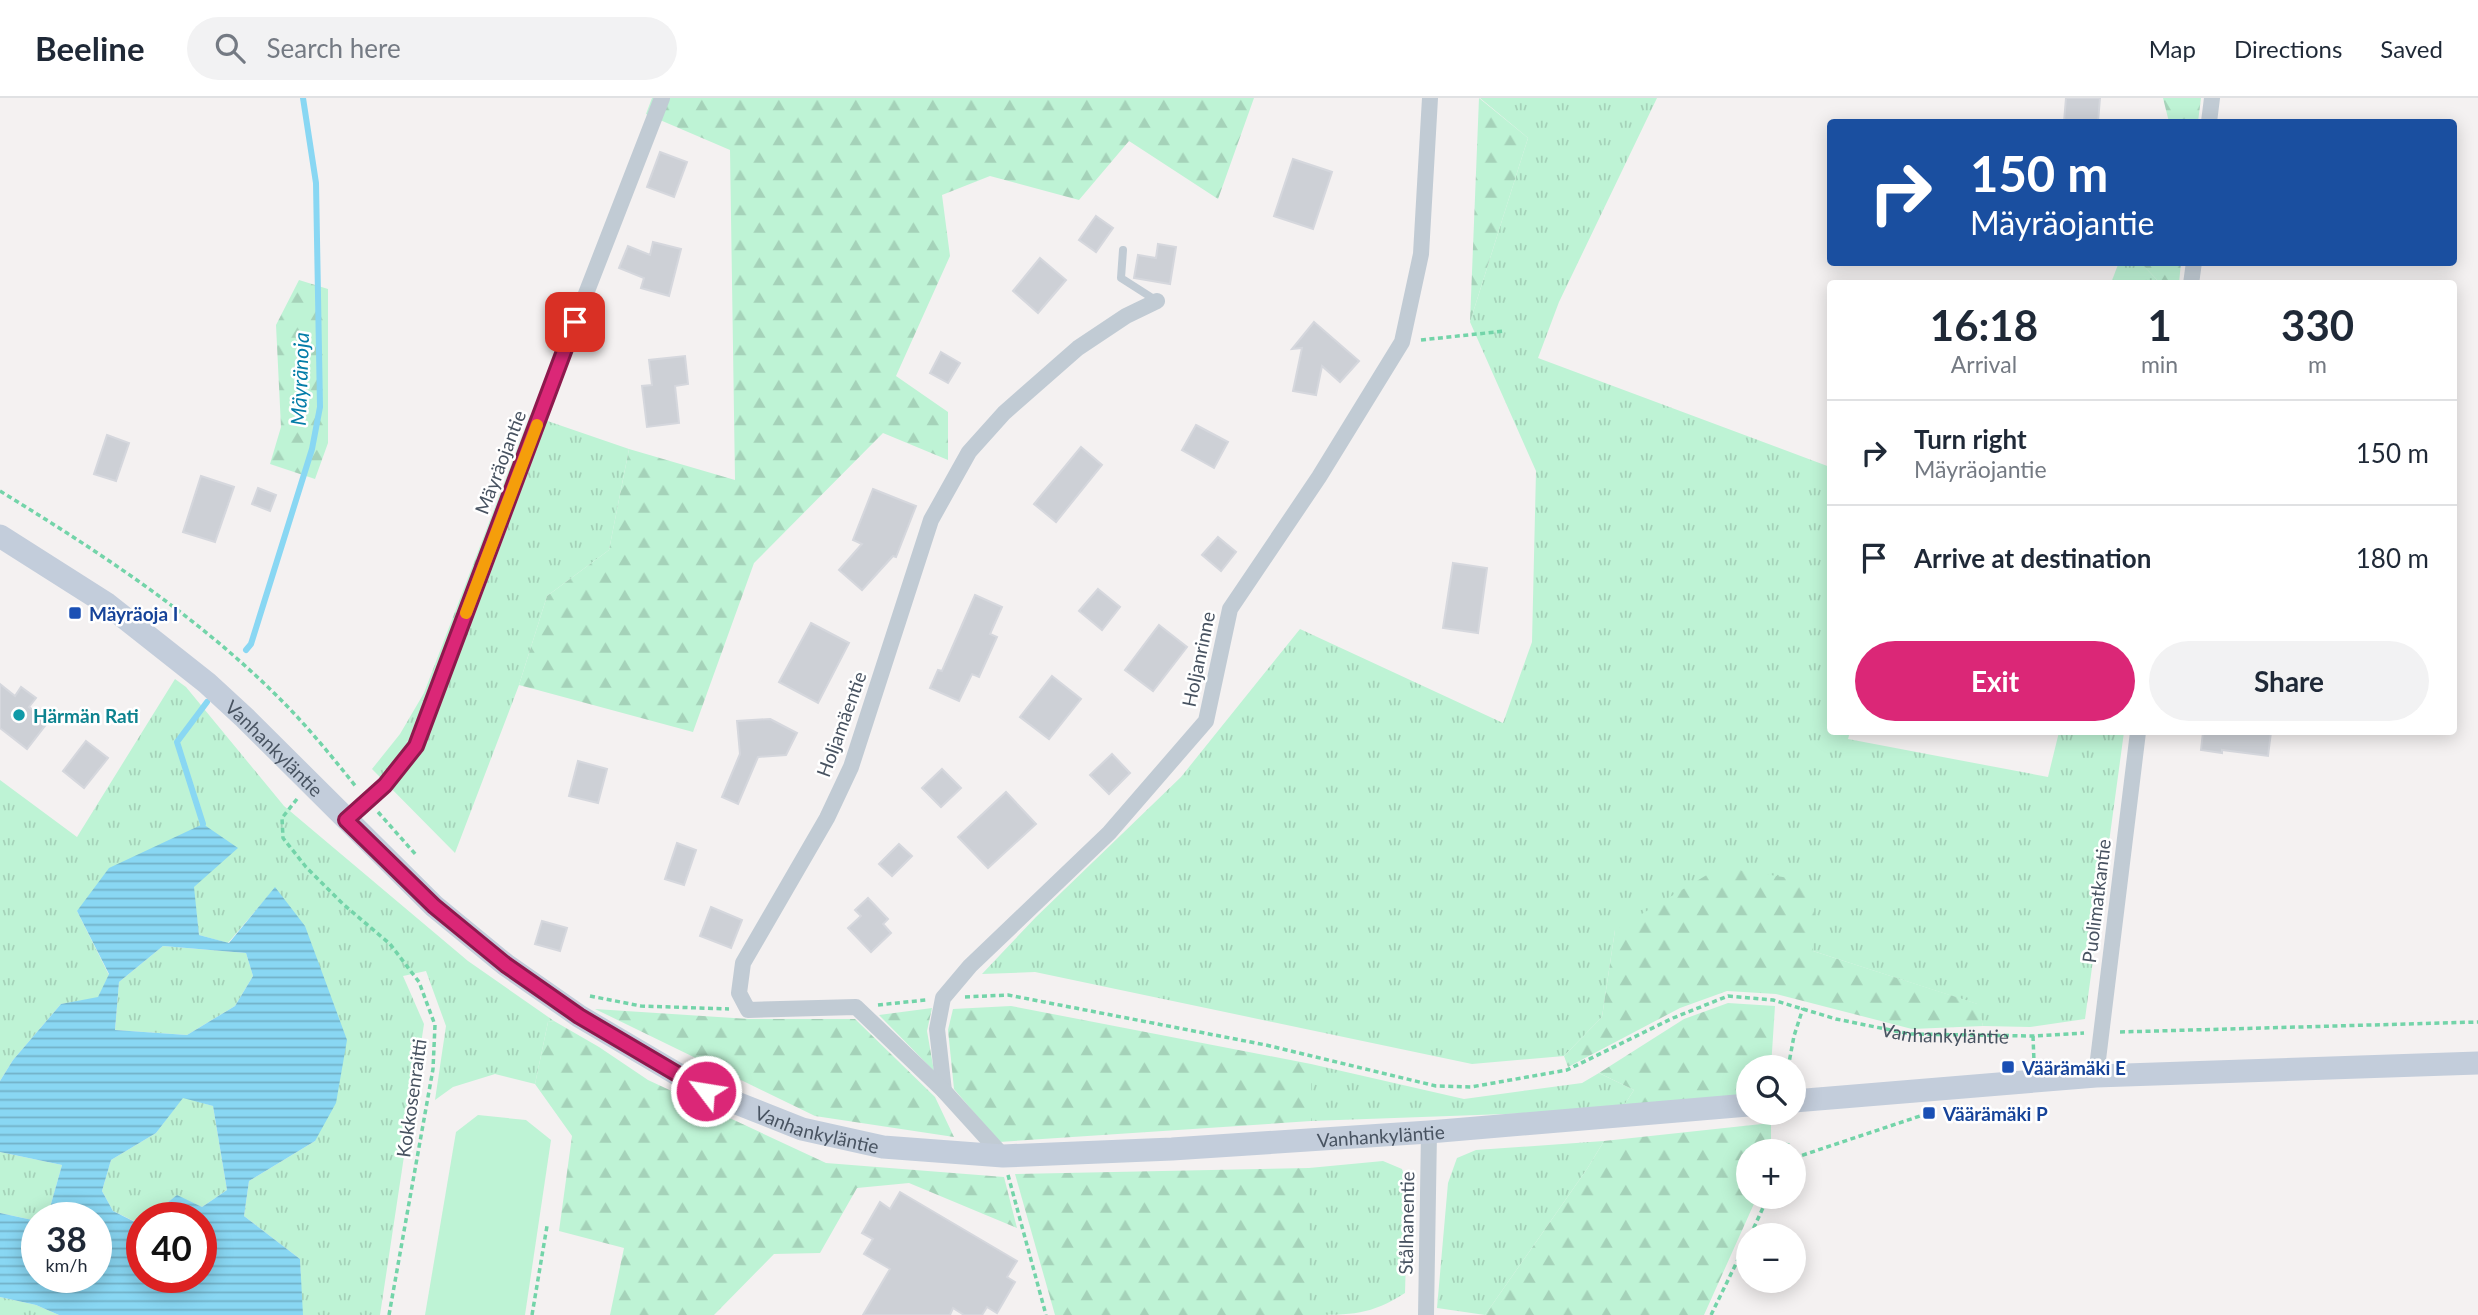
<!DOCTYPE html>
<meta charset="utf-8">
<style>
:root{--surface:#fff;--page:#f2f2f3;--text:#1f2937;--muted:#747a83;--line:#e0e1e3;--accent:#db2777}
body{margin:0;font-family:Lato,sans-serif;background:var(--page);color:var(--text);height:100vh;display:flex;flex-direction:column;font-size:26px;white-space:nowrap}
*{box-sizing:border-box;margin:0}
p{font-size:23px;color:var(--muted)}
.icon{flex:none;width:38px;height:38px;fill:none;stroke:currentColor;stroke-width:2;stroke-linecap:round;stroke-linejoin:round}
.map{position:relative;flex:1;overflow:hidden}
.panel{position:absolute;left:1827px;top:182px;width:630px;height:455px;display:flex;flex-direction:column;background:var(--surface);border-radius:7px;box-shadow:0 4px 18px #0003}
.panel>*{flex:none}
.top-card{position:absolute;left:1827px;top:21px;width:630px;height:147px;border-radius:7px;box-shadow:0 4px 18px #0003;background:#1a4fa0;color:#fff;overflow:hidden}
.buttons{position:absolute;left:1736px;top:957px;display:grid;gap:14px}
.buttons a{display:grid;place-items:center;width:70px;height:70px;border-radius:50%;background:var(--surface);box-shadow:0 4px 18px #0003;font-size:35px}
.speed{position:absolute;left:21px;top:1104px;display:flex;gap:14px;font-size:35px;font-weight:700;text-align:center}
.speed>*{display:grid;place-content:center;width:91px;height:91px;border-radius:50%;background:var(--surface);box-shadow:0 4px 18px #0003;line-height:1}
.speed small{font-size:18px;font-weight:400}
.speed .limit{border:10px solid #d22;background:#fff;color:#111}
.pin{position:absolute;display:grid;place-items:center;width:60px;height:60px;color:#fff;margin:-30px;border-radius:14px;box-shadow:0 4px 10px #0006}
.me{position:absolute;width:77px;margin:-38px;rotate:301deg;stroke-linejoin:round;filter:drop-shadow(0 0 5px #0008)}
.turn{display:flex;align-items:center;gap:24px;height:147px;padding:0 28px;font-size:32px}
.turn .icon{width:91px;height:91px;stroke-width:2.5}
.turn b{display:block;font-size:49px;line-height:60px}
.eta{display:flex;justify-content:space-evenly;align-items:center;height:119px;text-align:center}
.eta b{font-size:42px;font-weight:700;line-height:49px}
.cta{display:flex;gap:14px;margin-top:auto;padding:14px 28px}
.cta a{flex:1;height:80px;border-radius:42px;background:var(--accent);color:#fff;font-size:28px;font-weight:700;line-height:80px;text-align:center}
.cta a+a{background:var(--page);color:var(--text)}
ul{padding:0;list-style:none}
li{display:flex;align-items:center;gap:21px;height:105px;padding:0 28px;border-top:2px solid var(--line)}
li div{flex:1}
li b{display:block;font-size:26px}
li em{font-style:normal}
header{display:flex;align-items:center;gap:42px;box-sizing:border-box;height:98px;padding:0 35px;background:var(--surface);border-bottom:2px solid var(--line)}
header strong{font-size:33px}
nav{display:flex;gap:38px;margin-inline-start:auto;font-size:24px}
.search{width:490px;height:63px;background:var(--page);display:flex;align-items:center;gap:18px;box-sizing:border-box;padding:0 24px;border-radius:38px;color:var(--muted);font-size:26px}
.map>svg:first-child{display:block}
.grass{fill:url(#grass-tufts)}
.forest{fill:url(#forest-firs)}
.garden{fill:#bef3d5}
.water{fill:url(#water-rules);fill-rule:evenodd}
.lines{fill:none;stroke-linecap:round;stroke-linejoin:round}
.stream{stroke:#89d7f3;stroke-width:6}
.building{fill:#cdd0d6;stroke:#d5d7dd;stroke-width:2}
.path{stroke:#73d4a9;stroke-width:3.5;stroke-dasharray:5 3.5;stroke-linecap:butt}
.lane{stroke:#c1cbd4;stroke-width:8}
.street{stroke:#c1cbd4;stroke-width:16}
.secondary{stroke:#c3cddb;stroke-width:23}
.route-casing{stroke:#8e194d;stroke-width:18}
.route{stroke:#db2777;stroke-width:12}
.slow{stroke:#f59e0b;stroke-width:12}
.transit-dot{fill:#1a4fb4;stroke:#fff;stroke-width:2.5}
.culture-dot{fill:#0f9aa8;stroke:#fff;stroke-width:2.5}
.labels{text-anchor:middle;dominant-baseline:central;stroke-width:5;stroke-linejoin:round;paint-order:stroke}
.street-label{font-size:19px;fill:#485361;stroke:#fff}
.transit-label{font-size:19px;font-weight:bold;fill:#164399;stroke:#fff;text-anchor:start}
.culture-label{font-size:19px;font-weight:bold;fill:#0d838f;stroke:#fff;text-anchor:start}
.water-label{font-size:21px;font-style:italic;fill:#047da8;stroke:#fff}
</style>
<header>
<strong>Beeline</strong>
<div class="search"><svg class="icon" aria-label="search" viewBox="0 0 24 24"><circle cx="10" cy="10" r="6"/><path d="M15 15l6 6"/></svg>Search here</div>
<nav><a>Map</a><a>Directions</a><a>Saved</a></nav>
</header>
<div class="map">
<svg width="2478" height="1217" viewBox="0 0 2478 1217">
<defs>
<pattern id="grass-tufts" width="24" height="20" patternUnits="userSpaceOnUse" patternTransform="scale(1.75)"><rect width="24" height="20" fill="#bef3d5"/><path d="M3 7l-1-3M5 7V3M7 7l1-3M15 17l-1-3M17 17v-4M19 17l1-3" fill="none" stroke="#a5d2b9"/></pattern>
<pattern id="forest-firs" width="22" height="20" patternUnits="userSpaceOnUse" patternTransform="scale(1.75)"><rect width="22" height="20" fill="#bef3d5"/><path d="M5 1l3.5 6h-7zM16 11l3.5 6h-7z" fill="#a5d2b9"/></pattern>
<pattern id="water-rules" width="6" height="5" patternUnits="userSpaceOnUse" patternTransform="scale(1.75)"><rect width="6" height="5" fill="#89d7f3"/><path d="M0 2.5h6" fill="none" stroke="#72b1c8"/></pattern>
</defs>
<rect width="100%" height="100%" fill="#f4f1f1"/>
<g class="grass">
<polygon points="1480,0 1657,0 1559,204 1538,260 1830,369 1830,634 1850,634 1848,641 2048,679 2059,634 2124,634 2085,921 2030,929 1983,928 1977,906 1813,853 1615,832 1602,919 1564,958 1472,966 1035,874 982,876 1036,819 1181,679 1300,531 1503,625 1532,544 1536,373 1470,224 1528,40"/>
<polygon points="2119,164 2141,165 2160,185 2111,185"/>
<polygon points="530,317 629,351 609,452 547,498 519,587 455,755 372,671 400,636 424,595"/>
<polygon points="175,581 186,589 284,708 468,863 554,923 548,924 535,986 495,976 453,989 435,1002 446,928 426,873 403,878 424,926 380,1217 302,1217 300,1161 244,1118 249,1083 315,1043 275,790 228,845 199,837 193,789 77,813 109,877 98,900 61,906 13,962 0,983 0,682 77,739"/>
<polygon points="163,848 246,855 253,878 235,908 187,937 115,932 119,884"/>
<polygon points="1311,966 1464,1001 1582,985 1599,975 1634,992 1621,1012 1311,1023"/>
<polygon points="183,999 213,1008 227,1092 202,1109 176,1098 148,1120 142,1120 140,1126 113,1113 102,1093 111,1062 156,1035"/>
<polygon points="1604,1043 1587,1071 1485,1217 1437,1210 1448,1085 1457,1060 1476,1052"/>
<polygon points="0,1054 62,1067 47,1120 37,1120 37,1123 0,1115"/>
<path d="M1383,1063L1402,1071L1408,1091L1405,1195C1371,1217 1351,1217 1309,1217V1070Z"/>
<polygon points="0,1199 36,1207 59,1217 0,1217"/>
</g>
<g class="forest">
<polygon points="652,0 1254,0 1218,101 1129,43 1079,102 990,78 942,97 950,158 896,278 948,314 948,362 883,335 754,465 693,634 519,587 547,498 609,452 629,351 735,382 730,52 646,16"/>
<polygon points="1479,0 1528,40 1470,224"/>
<polygon points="2163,0 2201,0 2198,24 2169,24"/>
<polygon points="2141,165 2181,165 2179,185 2160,185"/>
<polygon points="299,182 328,191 328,345 315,381 270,366 281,329 276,227"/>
<polygon points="1720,769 1815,784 1813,853 1978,906 1983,928 1912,931 1776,896 1727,893 1680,910 1568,969 1564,958 1602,919 1615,832"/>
<polygon points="1728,905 1775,908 1771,969 1748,970 1748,997 1621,1012 1634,992 1599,975 1684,921"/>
<polygon points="1011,908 1311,966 1311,1023 999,1044 954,991 948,932 953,911"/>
<polygon points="932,910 927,933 934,973 879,917"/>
<polygon points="595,911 749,921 855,921 935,999 954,1039 815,1018"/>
<polygon points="554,923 599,949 648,982 826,1065 1004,1079 1017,1130 909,1085 857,1090 820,1155 774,1156 714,1217 610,1217 624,1150 559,1133 572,1038 535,986 548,924"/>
<polygon points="1771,1025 1771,1053 1748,1054 1748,1099 1757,1099 1704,1217 1485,1217 1587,1071 1604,1043"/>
<polygon points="1309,1070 1309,1217 1055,1217 1015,1076"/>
</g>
<polygon class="garden" points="478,1017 526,1022 551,1042 525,1217 425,1217 456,1034"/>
<path class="water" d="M203,726L238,750L194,789L199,837L229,845L275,789L305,828L347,942L336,1005L315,1043L249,1083L244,1118L300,1161L303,1217H59L36,1207L0,1199V1115L37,1123V1180H96V1120H47L62,1067L0,1054V983L13,962L61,906L98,899L109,876L77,813L109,770ZM163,848L246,855L253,878L235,908L187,937L115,932L119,884ZM183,1000L213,1008L227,1092L202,1109L177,1097L148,1120H201V1180H142V1125L139,1126L113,1113L102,1093L111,1062L156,1035Z"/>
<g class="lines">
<g class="stream">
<polyline points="246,552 251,546 312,351 320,309 316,85 303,0"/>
<polyline points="203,726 177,644 207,604"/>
</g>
</g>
<g class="building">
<polygon points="2066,0 2100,0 2098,24 2064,24"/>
<polygon points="660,54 687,64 674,99 647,89"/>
<polygon points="1293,61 1332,74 1313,131 1274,118"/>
<polygon points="1096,118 1113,130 1096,154 1079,142"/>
<polygon points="653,144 681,151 669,198 641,190 644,180 619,170 628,148 650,157"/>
<polygon points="1158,146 1176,149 1170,186 1134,180 1138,157 1156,160"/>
<polygon points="1040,160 1066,182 1038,215 1013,193"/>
<polygon points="1314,224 1359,263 1340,284 1322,268 1316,297 1293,293 1302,250 1292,251"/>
<polygon points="941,254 960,265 948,285 930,275"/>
<polygon points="685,258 688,286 675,288 679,325 647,329 642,288 652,287 649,262"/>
<polygon points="1196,327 1228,344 1214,370 1182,352"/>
<polygon points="107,337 129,345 116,383 94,376"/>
<polygon points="1081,349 1102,367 1056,424 1034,406"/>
<polygon points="201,378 234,389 215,444 183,434"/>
<polygon points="258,390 276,397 270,413 252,406"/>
<polygon points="873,391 916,408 896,459 893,458 862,492 839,472 862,446 853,442"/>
<polygon points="1218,439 1236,454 1221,473 1202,457"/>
<polygon points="1453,465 1487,470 1478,535 1443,530"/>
<polygon points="1098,491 1120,509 1102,532 1079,513"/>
<polygon points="975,497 1002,509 990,536 997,539 979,579 972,576 959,603 930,590 938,572 942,573"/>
<polygon points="811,525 849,545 818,605 779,584"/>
<polygon points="1159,527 1187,549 1153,593 1125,572"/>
<polygon points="1052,578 1081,601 1049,641 1020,619"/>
<polygon points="0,586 15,598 21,589 36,600 29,609 48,624 27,651 0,630"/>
<polygon points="770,621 797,635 786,657 758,659 738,706 722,699 740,656 737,623"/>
<polygon points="2203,634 2271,634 2268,658 2222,652 2222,655 2201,652"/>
<polygon points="86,643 108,660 84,690 63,673"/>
<polygon points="1112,656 1130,675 1109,696 1090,677"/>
<polygon points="578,663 607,671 598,705 569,698"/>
<polygon points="942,671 961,690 941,709 922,690"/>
<polygon points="1006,694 1036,726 988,770 958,739"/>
<polygon points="677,745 696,752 684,787 665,781"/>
<polygon points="899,746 912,758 892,778 879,766"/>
<polygon points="868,800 888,821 883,826 891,835 871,854 848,830 861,818 855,812"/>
<polygon points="711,809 742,822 731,850 700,838"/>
<polygon points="542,823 567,830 560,853 535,846"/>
<polygon points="900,1094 1017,1163 1007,1179 1015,1184 997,1215 987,1209 982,1217 964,1217 953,1210 950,1217 863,1217 890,1171 864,1156 873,1141 862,1135 880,1104 890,1111"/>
</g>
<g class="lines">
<g class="path">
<polyline points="1421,242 1505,233"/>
<path d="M0,393C96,452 191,514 272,593C303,623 330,656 357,690"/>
<polyline points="297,701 282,720 283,740 306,769 343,806 390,846 419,884 435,927 433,971 389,1217"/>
<polyline points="378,714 417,758"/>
<polyline points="590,898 641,908 729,911"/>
<path id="s1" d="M965,899L1008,897L1266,947L1436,988L1471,989L1567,972L1673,920L1728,898L1773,902L1836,921L1910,936L2033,938L2084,935"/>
<polyline points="878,907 926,902"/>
<polyline points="2120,934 2478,924"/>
<polyline points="2033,938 2034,964"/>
<polyline points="1788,970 1794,938 1803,910"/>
<polyline points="1787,1054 1788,1045"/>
<polyline points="1794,1060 1929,1015"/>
<polyline points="1008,1077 1046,1217"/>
<polyline points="1750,1138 1768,1099"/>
<polyline points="532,1217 547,1128"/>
<polyline points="1711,1217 1748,1141"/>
</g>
<polyline class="lane" points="1123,152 1121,180 1157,203"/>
<g class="street">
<polyline points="2209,24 2212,0"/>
<polyline points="2191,186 2194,164"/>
<polyline points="346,722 385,687 416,648 575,224 662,0"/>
<polyline points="2096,978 2138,634"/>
<polyline points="944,993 937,931 943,900 970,868 1109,735 1206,623 1230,511 1319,379 1402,244 1421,156 1430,0"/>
<polyline points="1003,1058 944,993 856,909 748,912 739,895 743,865 827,720 851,669 931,422 969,354 1004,315 1078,250 1126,218 1157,203"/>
<polyline points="1426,1217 1429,1034"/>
</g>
<g class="secondary">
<path id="s2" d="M0,438L107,506L207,585L245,620L434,808L506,867L579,918L706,993L802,1031L883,1049L1003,1058L1172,1051L1429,1034L1748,1007"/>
<polyline points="1794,1003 2096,978 2478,965"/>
</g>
</g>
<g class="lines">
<defs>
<polyline id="route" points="575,224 416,648 385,687 346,722 434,808 506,867 579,918 706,993"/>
</defs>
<use href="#route" class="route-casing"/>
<use href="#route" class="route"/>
<polyline class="slow" points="466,515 537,327"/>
</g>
<g class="transit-dot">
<rect x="68" y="508" width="14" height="14" rx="3.5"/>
<rect x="2001" y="962" width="14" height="14" rx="3.5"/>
<rect x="1922" y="1008" width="14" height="14" rx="3.5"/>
</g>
<circle class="culture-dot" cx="19" cy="617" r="7"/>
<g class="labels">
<g class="street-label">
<text transform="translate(500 364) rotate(-69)">Mäyräojantie</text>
<text transform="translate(1198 561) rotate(-78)">Holjanrinne</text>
<text transform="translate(841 626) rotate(-70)">Holjamäentie</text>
<text stroke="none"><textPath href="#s2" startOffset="348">Vanhankyläntie</textPath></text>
<text transform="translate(2096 803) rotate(-83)">Puolimatkantie</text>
<text stroke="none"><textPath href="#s1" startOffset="1012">Vanhankyläntie</textPath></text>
<text transform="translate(411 1000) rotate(-82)">Kokkosenraitti</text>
<text stroke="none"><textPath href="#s2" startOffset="1020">Vanhankyläntie</textPath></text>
<text stroke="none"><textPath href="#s2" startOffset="1587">Vanhankyläntie</textPath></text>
<text transform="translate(1406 1125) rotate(-89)">Stålhanentie</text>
</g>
<g class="transit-label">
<text x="89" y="515">Mäyräoja I</text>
<text x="2022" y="969">Väärämäki E</text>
<text x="1943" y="1015">Väärämäki P</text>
</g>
<g class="culture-label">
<text x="33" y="617">Härmän Rati</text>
</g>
<g class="water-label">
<text transform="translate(299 281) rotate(-88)">Mäyränoja</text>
</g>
</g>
</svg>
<div class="buttons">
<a><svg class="icon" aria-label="search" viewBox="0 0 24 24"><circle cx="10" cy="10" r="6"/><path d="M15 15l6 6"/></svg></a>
<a>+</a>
<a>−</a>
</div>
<div class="speed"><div>38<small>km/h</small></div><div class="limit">40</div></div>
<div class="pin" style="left:575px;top:224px;background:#d93025"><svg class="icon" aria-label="arrive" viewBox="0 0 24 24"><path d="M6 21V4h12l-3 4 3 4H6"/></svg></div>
<svg class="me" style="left:706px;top:993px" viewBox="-20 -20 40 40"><circle r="17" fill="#db2777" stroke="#fff" stroke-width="3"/><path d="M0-11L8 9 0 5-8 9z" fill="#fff"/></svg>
<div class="top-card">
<div class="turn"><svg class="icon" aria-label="right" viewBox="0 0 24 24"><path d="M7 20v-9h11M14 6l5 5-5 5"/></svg><div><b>150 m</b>Mäyräojantie</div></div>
</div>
<section class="panel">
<div class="eta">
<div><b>16:18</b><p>Arrival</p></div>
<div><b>1</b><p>min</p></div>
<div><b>330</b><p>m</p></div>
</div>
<ul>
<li><svg class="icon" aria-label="right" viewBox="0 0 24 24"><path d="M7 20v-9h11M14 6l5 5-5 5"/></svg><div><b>Turn right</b><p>Mäyräojantie</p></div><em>150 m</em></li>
<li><svg class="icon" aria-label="arrive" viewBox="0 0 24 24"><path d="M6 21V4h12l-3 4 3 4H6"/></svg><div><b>Arrive at destination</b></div><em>180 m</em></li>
</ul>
<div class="cta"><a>Exit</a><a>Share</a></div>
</section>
</div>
